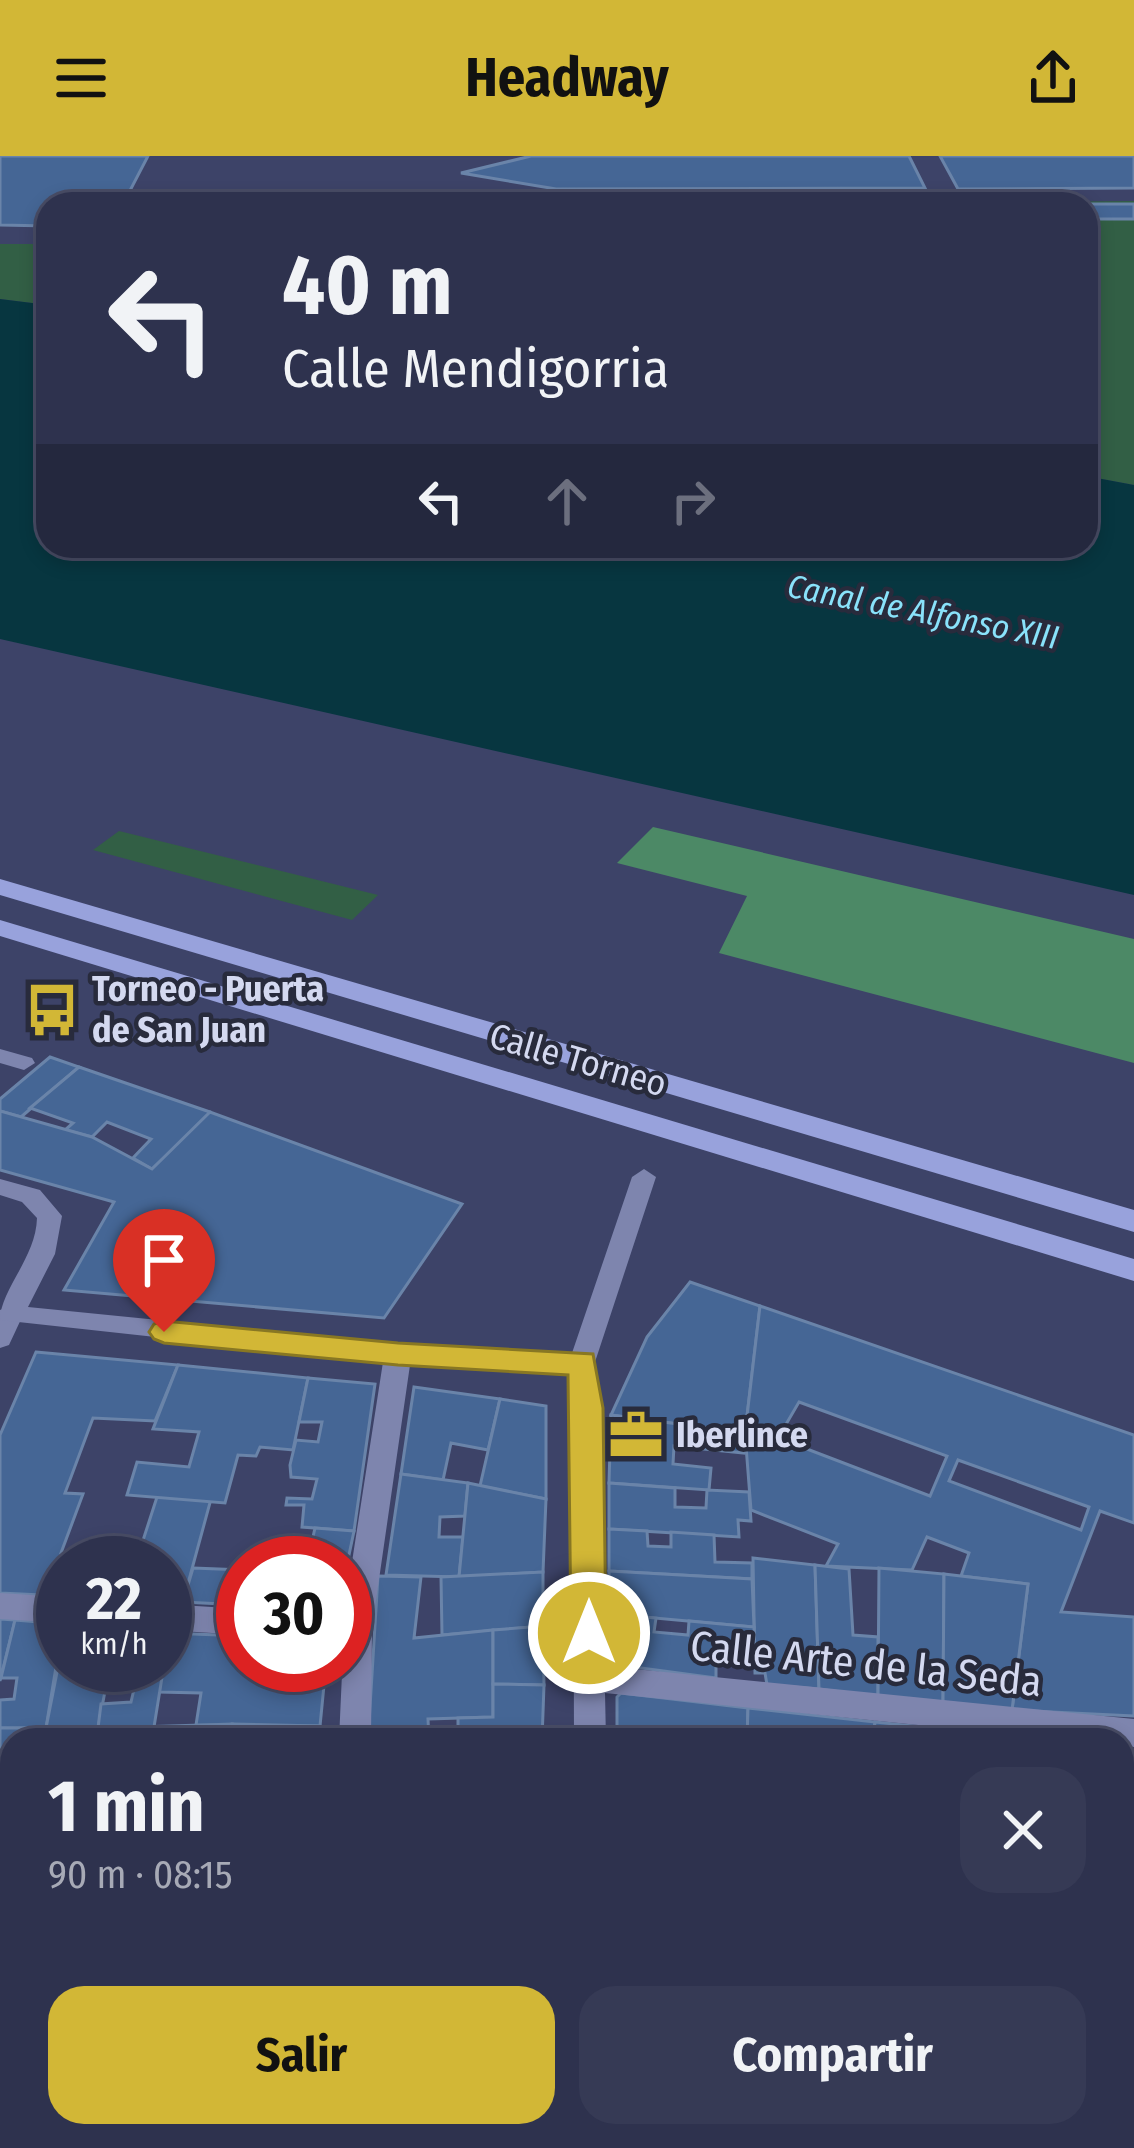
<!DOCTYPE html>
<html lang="es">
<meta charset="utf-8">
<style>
:root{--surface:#2e324e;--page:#363a55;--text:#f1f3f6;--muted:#a7aab6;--line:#494d66;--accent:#d2b736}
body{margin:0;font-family:"Fira Sans Condensed",sans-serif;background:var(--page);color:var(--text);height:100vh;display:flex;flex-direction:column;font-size:45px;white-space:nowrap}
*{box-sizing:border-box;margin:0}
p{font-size:39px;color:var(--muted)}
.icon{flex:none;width:66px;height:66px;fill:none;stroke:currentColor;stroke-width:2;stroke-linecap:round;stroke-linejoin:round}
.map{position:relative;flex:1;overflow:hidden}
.sheet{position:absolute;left:0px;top:1572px;width:1134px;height:420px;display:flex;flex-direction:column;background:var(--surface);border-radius:36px 36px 0 0;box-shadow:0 6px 18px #0003,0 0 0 3px var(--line)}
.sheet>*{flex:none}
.banner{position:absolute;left:36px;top:36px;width:1062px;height:366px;border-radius:36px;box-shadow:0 6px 18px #0003,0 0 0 3px var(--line);background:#2e324e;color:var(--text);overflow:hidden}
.speed{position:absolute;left:36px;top:1380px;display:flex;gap:24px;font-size:60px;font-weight:700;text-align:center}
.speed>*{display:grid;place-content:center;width:156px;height:156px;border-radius:50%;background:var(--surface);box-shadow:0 6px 18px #0003,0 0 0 3px var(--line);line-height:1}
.speed small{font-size:30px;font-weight:400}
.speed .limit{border:18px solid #d22;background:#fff;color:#111}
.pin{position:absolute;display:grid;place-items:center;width:102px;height:102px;color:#fff;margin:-123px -51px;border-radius:50% 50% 50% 0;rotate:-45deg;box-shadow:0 0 12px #0007}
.pin .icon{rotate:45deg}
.me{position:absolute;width:132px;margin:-66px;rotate:0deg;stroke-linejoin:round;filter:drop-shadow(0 0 9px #0008)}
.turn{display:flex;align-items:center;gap:42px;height:252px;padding:0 48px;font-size:54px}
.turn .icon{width:156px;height:156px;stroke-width:2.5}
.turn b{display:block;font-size:84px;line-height:102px}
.lanes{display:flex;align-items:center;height:114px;padding:0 48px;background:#0003;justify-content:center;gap:60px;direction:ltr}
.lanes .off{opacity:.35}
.round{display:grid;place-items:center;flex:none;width:126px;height:126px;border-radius:36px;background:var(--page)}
.head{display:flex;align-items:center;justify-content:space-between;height:204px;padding:0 48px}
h1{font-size:72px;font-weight:700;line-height:90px}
.button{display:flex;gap:24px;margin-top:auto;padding:24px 48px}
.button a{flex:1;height:138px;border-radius:36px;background:var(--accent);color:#111;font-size:48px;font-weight:700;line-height:138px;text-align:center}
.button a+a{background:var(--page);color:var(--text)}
header{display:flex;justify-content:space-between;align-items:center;height:156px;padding:0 48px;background:var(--accent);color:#111;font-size:54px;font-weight:700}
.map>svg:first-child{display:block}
.green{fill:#325f45}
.forest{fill:#4c8966}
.water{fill:#073640}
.building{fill:#456695;stroke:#6a84a9;stroke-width:3;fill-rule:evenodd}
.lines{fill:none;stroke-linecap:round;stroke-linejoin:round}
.pedestrian{fill:#7e85ae;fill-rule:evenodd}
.minor{fill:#7e85ae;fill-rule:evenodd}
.primary{fill:#98a2dc;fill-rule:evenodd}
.route{fill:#d2b736;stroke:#887723;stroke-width:3}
.labels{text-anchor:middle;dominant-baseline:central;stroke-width:9;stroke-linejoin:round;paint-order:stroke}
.far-water-label{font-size:33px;font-style:italic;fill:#89e2fa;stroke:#282b3c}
.poi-label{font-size:36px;font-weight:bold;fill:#d4d9f0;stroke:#282b3c;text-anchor:start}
.street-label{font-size:36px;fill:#d4d9f0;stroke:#282b3c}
.near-street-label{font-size:42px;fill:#d4d9f0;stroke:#282b3c}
</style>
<header><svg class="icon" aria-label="menu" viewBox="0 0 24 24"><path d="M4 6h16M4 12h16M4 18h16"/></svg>Headway<svg class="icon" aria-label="share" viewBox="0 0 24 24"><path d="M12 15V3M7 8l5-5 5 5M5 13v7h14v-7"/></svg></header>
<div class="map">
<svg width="1134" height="1992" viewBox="0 0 1134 1992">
<rect width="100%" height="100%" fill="#3d4368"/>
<g class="green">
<polygon points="1134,45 1134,329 1086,320 1086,48 787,48"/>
<polygon points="0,88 48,88 48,149 0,143"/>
<polygon points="119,675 378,739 352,764 93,694"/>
</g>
<polygon class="forest" points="653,671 1134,783 1134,907 719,797 747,740 617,707"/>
<polygon class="water" points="0,143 48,149 48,390 1086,390 1086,320 1134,329 1134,739 0,483"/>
<g class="building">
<polygon points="0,0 148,0 123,48 48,48 48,70 0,69"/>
<polygon points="531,0 909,0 925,32 556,33 461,17"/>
<polygon points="940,0 1134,0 1134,32 958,33"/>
<polygon points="1043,48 1134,48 1134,63 1086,63 1086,48"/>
<polygon points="50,901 79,911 21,961 0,955 0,943"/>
<polygon points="79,911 210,956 209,959 152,1013 133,1002 151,983 107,966 92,981 65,974 73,967 30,952"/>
<polygon points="0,955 92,981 152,1013 210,956 462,1048 384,1162 64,1134 114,1046 0,1014"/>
<polygon points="690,1126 760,1150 745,1277 611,1259 647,1181"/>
<path d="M760,1150L1134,1279V1367L1100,1355L1061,1456L1134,1461V1560L1012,1554L1028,1428L961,1420L969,1397L927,1381L912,1414L826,1410L838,1388L751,1354L745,1277ZM799,1246L947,1300L930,1340L778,1282ZM958,1304L1089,1351L1081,1374L949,1325Z"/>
<polygon points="36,1196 178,1209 155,1265 93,1262 65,1337 83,1338 61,1397 137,1403 157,1341 211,1343 183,1446 165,1445 165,1407 63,1407 63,1440 0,1437 0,1279"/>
<polygon points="178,1209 308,1222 293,1294 260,1291 256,1300 238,1299 225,1347 127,1339 137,1306 189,1311 199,1276 153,1273"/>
<polygon points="308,1222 375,1228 354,1375 302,1371 304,1349 286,1349 287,1342 312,1343 317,1323 291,1321 290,1309 296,1284 318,1286 322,1266 299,1266"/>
<polygon points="414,1231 500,1243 488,1294 451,1287 443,1324 401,1318"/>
<polygon points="500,1243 546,1250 546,1343 480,1330"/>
<polygon points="611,1259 745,1277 744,1297 674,1290 673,1308 711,1312 709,1334 609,1327"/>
<polygon points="401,1318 468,1327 465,1360 440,1361 439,1381 463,1381 459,1421 386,1419"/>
<polygon points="468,1327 546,1343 543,1416 459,1421"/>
<polygon points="609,1327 675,1332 675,1351 706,1352 707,1334 749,1336 751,1365 738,1364 739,1381 609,1373"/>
<polygon points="315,1372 354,1375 345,1418 345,1407 307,1407"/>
<polygon points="609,1373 647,1375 648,1390 671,1391 671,1376 714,1379 715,1406 752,1407 752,1423 609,1415"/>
<polygon points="753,1402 815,1409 819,1533 767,1529 765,1517 755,1517"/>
<polygon points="815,1409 849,1413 853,1479 878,1481 878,1541 819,1533"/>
<polygon points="193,1412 243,1414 243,1449 183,1446"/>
<polygon points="879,1412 944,1418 943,1546 878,1541"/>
<polygon points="609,1415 752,1423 754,1471 610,1458"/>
<polygon points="543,1416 543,1470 442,1479 441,1421"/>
<polygon points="944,1418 1028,1428 1012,1554 943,1546"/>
<polygon points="378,1420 421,1421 414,1482 493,1474 493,1561 428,1563 429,1584 368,1584"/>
<polygon points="610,1458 656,1462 654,1476 688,1479 689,1465 754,1471 754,1503 744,1504 744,1495 716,1496 716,1522 611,1508"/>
<polygon points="0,1463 15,1464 0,1525"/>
<polygon points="15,1464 63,1468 46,1572 0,1572 0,1544 14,1543 17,1522 1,1522"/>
<polygon points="543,1470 544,1529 493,1528 493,1474"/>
<polygon points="168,1477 243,1480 243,1509 326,1509 320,1570 196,1569 201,1537 159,1536"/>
<polygon points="63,1486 63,1509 110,1509 98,1572 46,1572"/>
<polygon points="110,1509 164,1509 154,1571 98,1572 101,1548 131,1546 135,1529 130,1524 105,1523"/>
<polygon points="493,1528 544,1529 542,1584 458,1584 458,1562 493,1561"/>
<polygon points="621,1537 748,1552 747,1584 617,1584 617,1541"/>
<polygon points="748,1552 875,1566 873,1584 747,1584"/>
<polygon points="875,1566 961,1575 961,1584 873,1584"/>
<polygon points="232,1568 231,1584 140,1584 139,1571"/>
<polygon points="232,1568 320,1570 321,1584 231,1584"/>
<polygon points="0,1572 46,1572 66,1573 65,1584 12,1584 12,1604 0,1604"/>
<polygon points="1122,1595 1134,1596 1134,1693 1122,1692"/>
<polygon points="12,1631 12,1693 0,1694 0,1632"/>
<polygon points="1126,1692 1134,1693 1134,1762 1122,1762 1122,1719 1132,1719"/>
<polygon points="12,1693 12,1763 0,1764 0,1694"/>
<polygon points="1122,1842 1134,1843 1134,1992 1032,1992 1030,1980 1122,1980"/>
<polygon points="12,1847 12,1868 0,1928 0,1848"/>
<polygon points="12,1868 12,1980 76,1980 74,1992 0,1992 0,1928"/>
<polygon points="76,1980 106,1980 105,1992 74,1992"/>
<polygon points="106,1980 193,1980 194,1992 105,1992"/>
<polygon points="193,1980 310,1980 311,1990 194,1992"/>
<polygon points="310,1980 357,1980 356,1992 304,1992 311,1990"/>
<polygon points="357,1980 511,1980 507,1992 356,1992"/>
<polygon points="597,1980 814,1980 814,1992 595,1992"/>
<polygon points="844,1980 905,1980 906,1985 935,1984 936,1992 814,1992 814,1983 845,1987"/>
</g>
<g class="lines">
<polygon class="pedestrian" points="10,1150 19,1152 23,1159 9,1189 0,1192 0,1154"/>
<g class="minor">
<polygon points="0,893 32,902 35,907 24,914 0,907"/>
<path d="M644,1013L656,1021L595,1206L601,1252L605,1510L1134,1563V1591L1122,1590V1584H1065L605,1537L606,1584H574L573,1252L570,1217L410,1209L372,1472L371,1584H339L345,1451L383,1206L0,1164C0,1134 36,1102 37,1062L22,1046L0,1039V1023L40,1034L62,1060L55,1098L28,1151L398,1188L572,1197L632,1021Z"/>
<polygon points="0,1437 63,1441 63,1467 0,1463"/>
<polygon points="165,1448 243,1453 243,1479 165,1474"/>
<rect x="1122" y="1781" width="12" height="34"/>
<polygon points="12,1790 12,1824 0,1825 0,1791"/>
<polygon points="544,1980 582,1980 580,1992 542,1992"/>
</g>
<g class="primary">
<polygon points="0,723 1134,1054 1134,1076 0,739"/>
<polygon points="0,764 1134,1103 1134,1125 0,780"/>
</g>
</g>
<polygon class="route" points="164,1165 398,1187 593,1198 603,1252 606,1477 601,1487 589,1492 576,1487 571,1477 568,1219 398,1209 164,1187 154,1183 149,1176 154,1168"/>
<defs>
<symbol id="bus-bare" viewBox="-9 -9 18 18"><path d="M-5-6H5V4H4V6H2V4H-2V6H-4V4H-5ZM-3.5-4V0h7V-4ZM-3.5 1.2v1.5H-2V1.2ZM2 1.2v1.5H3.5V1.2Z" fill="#d2b736" stroke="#282b3c" stroke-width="2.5" paint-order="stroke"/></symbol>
<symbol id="office-bare" viewBox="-9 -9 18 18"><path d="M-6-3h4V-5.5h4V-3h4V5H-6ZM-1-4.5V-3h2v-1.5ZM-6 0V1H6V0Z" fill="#d2b736" stroke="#282b3c" stroke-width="2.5" paint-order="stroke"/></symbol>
</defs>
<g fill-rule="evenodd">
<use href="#bus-bare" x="14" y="816" width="76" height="76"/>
<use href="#office-bare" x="598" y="1241" width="76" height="76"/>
</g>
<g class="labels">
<g class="far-water-label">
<text transform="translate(923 456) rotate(11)">Canal de Alfonso XIII</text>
</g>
<g class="poi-label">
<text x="92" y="833">Torneo - Puerta<tspan x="92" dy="41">de San Juan</tspan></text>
<text x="676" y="1279">Iberlince</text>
</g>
<g class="street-label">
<text transform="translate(578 904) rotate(16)">Calle Torneo</text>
</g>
<g class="near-street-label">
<text transform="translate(866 1508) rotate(6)">Calle Arte de la Seda</text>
</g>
</g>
</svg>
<div class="speed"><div>22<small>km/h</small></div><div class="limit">30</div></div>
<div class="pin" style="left:164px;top:1176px;background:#d93025"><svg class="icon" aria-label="arrive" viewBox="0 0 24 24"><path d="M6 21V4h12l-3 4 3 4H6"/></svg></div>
<svg class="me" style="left:589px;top:1477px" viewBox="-20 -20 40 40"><circle r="17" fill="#d2b736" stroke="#fff" stroke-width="3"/><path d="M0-11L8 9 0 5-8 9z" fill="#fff"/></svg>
<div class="banner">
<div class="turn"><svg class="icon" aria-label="left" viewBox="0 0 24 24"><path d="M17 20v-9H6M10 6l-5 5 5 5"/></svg><div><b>40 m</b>Calle Mendigorria</div></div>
<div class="lanes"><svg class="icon" aria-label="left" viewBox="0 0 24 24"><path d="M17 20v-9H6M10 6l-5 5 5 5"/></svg><svg class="icon off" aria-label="ahead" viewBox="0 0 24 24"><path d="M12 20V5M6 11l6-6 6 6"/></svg><svg class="icon off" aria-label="right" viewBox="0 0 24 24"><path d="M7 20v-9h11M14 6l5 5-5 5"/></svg></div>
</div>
<section class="sheet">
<div class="head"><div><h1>1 min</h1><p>90 m · 08:15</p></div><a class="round"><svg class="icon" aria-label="close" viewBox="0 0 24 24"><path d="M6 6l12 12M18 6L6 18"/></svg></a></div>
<div class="button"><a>Salir</a><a>Compartir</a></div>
</section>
</div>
